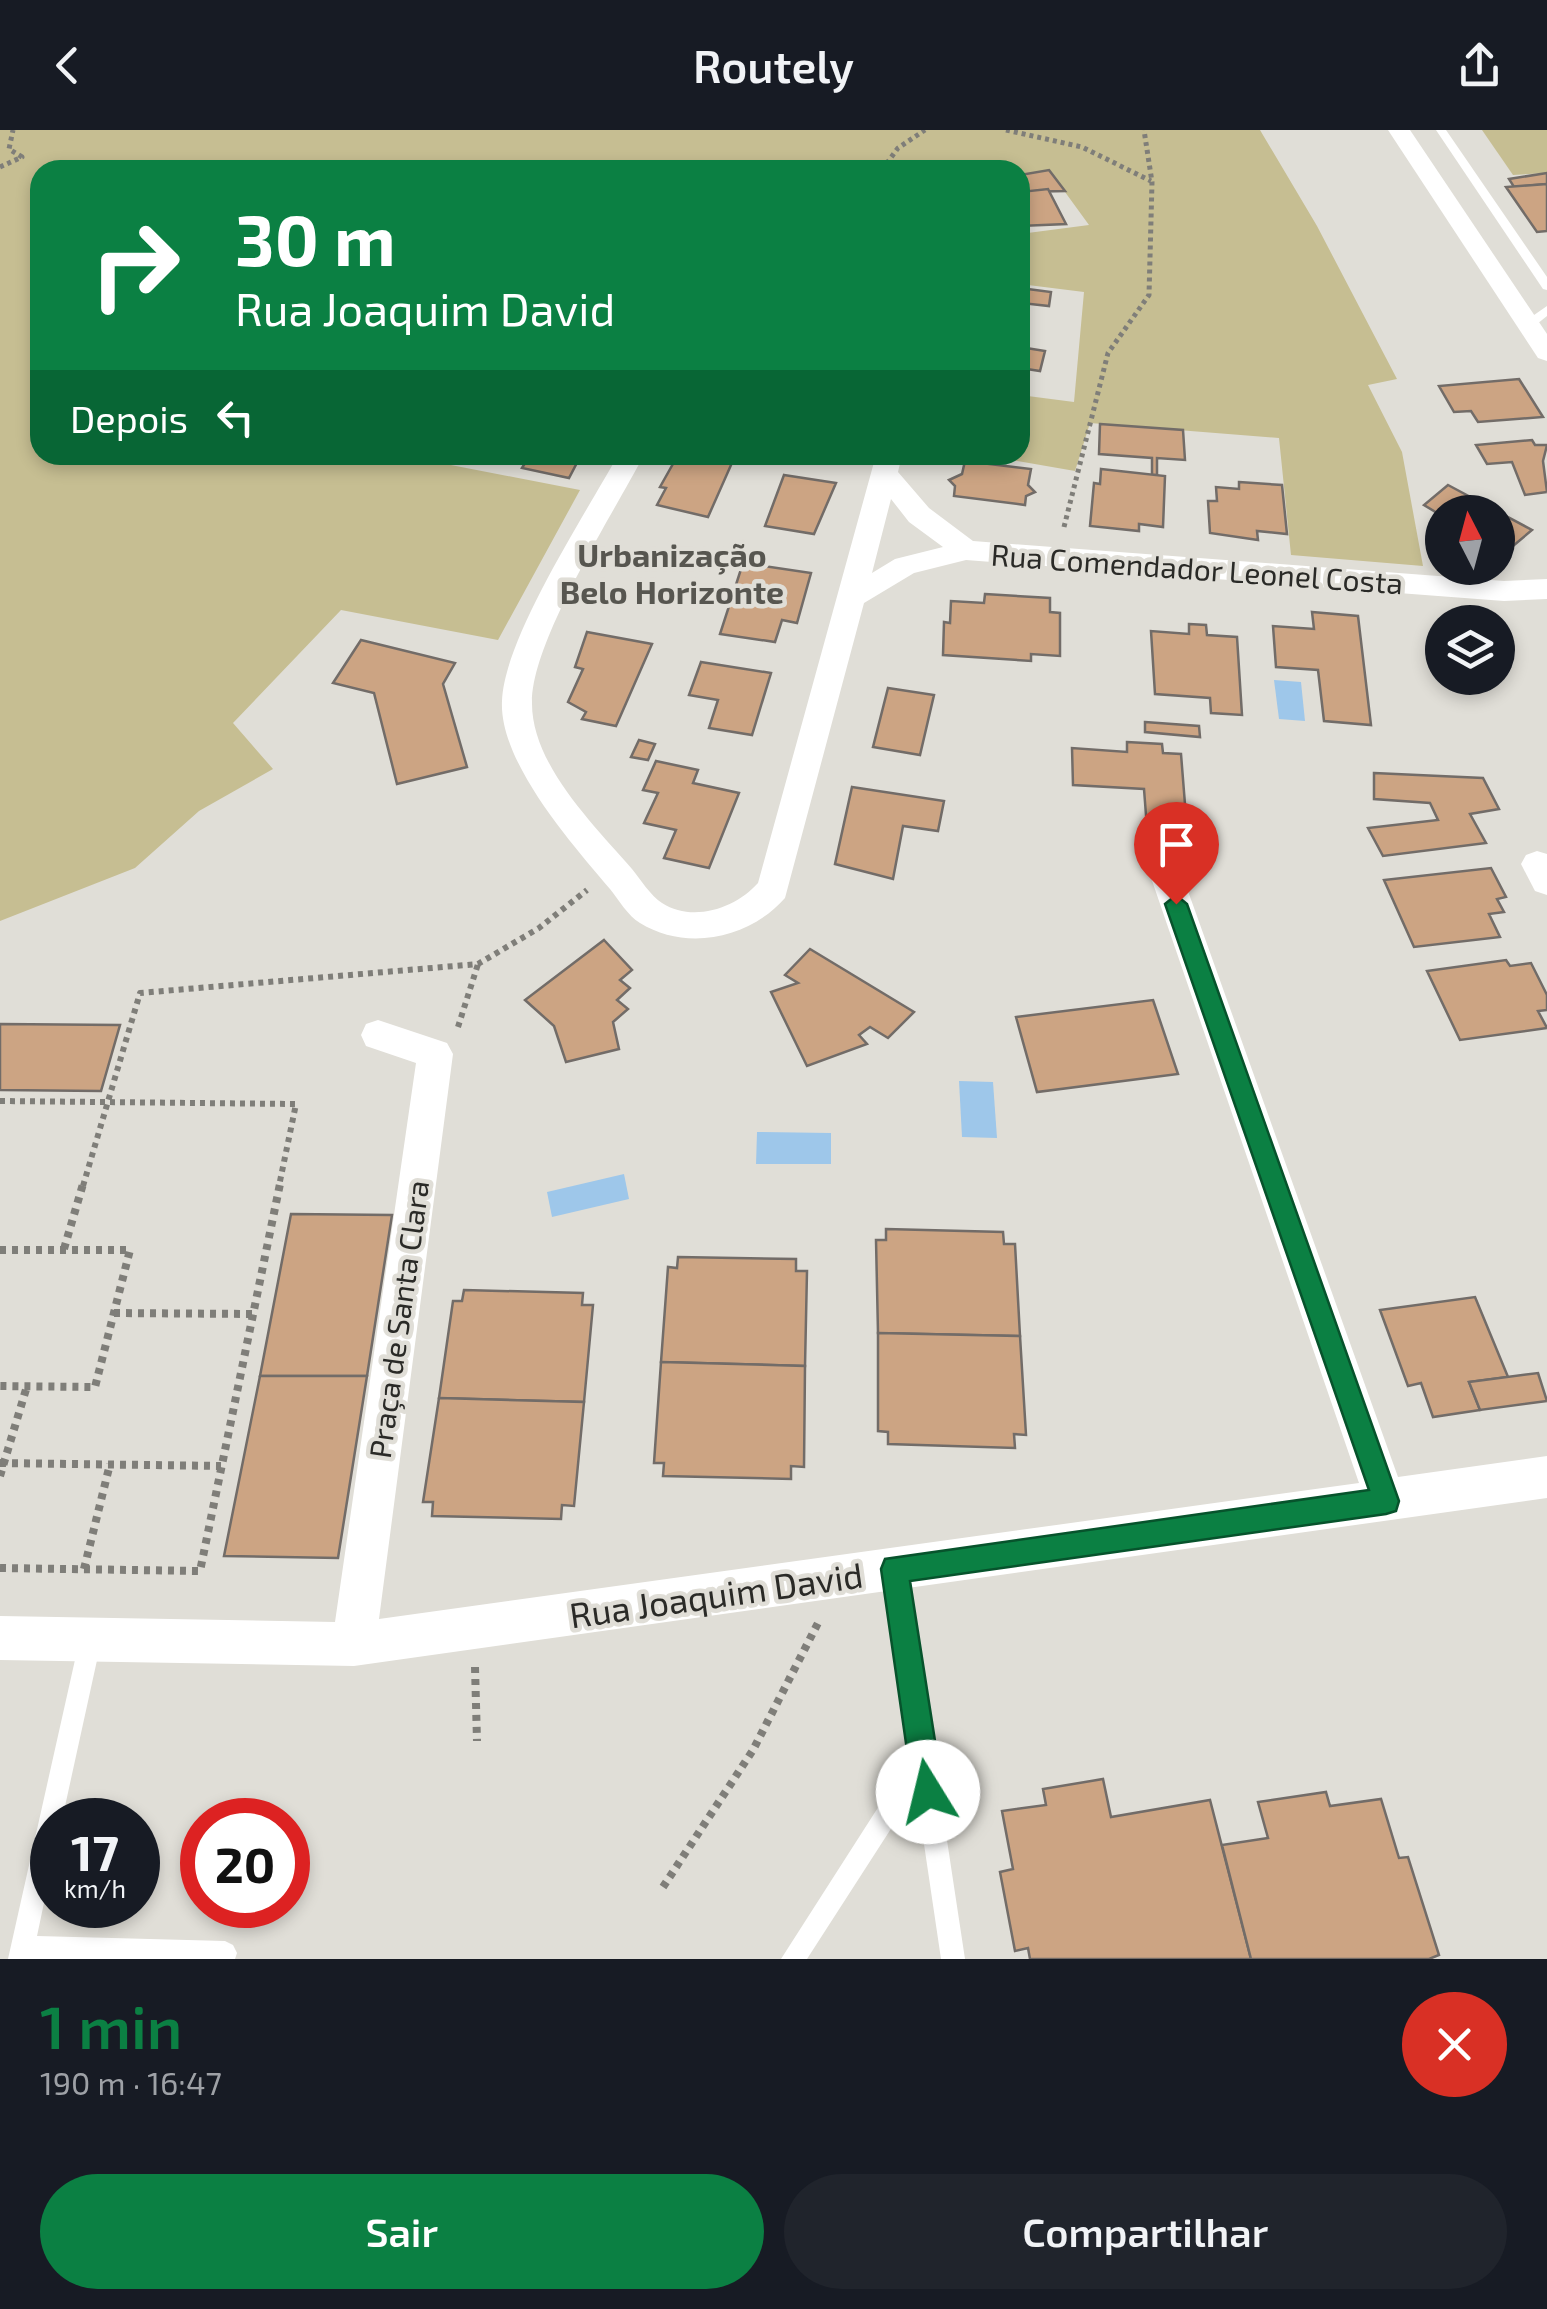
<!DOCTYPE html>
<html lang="pt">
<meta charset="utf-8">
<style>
:root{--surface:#171b24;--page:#20242c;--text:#f1f3f6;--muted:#9ea1a6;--accent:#0b8043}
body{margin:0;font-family:"Exo 2",sans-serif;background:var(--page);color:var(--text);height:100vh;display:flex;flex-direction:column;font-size:38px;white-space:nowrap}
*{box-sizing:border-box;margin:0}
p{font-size:32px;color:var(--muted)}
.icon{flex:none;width:55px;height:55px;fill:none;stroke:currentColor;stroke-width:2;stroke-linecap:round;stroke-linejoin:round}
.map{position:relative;height:1829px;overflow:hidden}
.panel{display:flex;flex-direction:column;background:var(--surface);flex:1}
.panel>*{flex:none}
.hud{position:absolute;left:30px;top:30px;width:1000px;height:305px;border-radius:30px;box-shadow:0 5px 15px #0003;background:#0b8043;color:#fff;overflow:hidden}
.needle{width:65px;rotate:354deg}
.tools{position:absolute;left:1425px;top:365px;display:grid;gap:20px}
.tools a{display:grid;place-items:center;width:90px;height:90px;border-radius:50%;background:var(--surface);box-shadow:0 5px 15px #0003;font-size:50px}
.speed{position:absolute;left:30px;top:1668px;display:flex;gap:20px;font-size:50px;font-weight:700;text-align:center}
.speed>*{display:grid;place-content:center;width:130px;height:130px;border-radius:50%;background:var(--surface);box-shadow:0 5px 15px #0003;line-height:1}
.speed small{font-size:25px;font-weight:400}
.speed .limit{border:15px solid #d22;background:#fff;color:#111}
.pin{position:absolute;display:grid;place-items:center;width:85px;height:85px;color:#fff;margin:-102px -42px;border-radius:50% 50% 50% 0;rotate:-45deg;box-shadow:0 0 10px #0007}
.pin .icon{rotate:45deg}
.me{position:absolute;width:110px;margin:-55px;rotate:351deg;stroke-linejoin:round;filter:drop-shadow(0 0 8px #0008)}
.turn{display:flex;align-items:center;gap:35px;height:210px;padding:0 40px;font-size:45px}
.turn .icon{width:130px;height:130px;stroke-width:2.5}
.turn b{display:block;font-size:70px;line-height:85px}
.then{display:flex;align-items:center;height:95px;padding:0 40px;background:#0003;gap:20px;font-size:38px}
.round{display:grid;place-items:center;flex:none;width:105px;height:105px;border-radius:52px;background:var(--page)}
.summary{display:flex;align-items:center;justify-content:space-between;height:170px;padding:0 40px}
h1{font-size:60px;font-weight:600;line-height:75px;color:var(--accent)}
.cta{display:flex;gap:20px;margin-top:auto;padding:20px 40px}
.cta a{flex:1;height:115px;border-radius:60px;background:var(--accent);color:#fff;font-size:40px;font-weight:600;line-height:115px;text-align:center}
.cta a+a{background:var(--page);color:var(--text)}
header{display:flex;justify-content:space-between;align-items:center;height:130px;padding:0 40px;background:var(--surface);font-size:45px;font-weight:600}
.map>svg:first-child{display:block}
.green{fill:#c6be92}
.water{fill:#9ec7ea}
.building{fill:#cca483;stroke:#726c68;stroke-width:2.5}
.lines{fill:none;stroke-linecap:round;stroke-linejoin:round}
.path-far2{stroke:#7f7e79;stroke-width:5;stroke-dasharray:4 4;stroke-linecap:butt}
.path-far1{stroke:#7f7e79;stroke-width:6;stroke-dasharray:5 5;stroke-linecap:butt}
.path{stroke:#7f7e79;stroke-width:8;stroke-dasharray:6 6;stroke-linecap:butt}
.lane{fill:#fff;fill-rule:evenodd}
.street{fill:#fff;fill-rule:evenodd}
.route{fill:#0b8043;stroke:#07532c;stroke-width:2.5}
.labels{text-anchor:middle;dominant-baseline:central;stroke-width:9;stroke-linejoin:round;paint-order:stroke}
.street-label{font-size:30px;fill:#2a2a27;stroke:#e0ded7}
.neighbourhood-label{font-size:32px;font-weight:bold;fill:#575650;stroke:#e0ded7}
.near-street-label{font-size:35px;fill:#2a2a27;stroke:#e0ded7}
</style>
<header><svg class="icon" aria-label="back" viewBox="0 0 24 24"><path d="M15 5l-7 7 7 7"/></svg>Routely<svg class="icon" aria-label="share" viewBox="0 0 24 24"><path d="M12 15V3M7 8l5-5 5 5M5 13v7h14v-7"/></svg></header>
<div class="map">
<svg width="1547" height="1829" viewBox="0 0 1547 1829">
<rect width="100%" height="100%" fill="#e0ded7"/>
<g class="green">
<polygon points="0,0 1260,0 1317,96 1397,249 1368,255 1402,322 1423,436 1291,425 1279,308 1090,293 1075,341 982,325 1020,325 1020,265 1074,272 1084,162 1020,154 1020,104 1089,95 1049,40 1020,45 1020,40 40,40 40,325 423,325 420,329 580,360 498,510 341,480 233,593 273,639 199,681 135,738 0,791"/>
<polygon points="1482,0 1547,0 1547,43 1513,45"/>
</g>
<g class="water">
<polygon points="1274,550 1301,552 1305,591 1279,589"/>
<polygon points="959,951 993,952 997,1008 962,1007"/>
<polygon points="757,1002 831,1003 831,1034 756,1034"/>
<polygon points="624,1044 629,1069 552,1087 547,1062"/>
</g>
<g class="building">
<polygon points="1049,40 1065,61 1020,62 1020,45"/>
<polygon points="1547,43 1547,54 1514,57 1509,49"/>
<polygon points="1547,54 1547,101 1537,102 1506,57"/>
<polygon points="1048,59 1066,94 1020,96 1020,62"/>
<polygon points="1020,158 1051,162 1049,176 1022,173 1020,182"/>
<polygon points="1020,217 1045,221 1040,241 1020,238"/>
<polygon points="1519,249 1543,287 1478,292 1471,281 1454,282 1439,256"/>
<polygon points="1100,294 1183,300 1185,330 1157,328 1157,345 1152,345 1152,328 1099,324"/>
<polygon points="1532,310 1535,315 1547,315 1543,331 1547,362 1525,365 1512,332 1487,334 1476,315"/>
<polygon points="530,325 581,325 569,348 522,338"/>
<polygon points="678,325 735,326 708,387 657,375 666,358 660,357"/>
<polygon points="965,331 1031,339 1028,355 1035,362 1026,366 1025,375 954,366 955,356 949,350 962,344"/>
<polygon points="1101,339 1165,346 1163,397 1139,394 1139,401 1090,396 1094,353 1100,354"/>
<polygon points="784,345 836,353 814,404 765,396"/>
<polygon points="1239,352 1282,355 1287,404 1257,401 1258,410 1210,403 1208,371 1217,371 1216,357 1239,359"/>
<polygon points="1448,355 1532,400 1507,421 1498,416 1498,382 1442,386 1424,375"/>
<polygon points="743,433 811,443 797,493 782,490 775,512 720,504"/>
<polygon points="985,464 1050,468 1050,482 1060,483 1060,526 1031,524 1031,531 943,525 944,492 950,493 951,471 984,473"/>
<polygon points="1312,482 1358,486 1371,595 1324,591 1318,540 1276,537 1273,496 1314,499"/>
<polygon points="1189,494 1206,495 1207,505 1237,507 1242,585 1211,583 1210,568 1155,564 1151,501 1189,504"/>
<polygon points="587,502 652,514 616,596 582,589 586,582 568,572 583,539 575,537"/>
<polygon points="361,510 455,533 443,554 467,637 397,654 374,563 333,553"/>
<polygon points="701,532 771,543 752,605 709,598 718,570 689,565"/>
<polygon points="888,558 934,565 920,625 873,617"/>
<polygon points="1145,592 1199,596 1200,607 1145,602"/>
<polygon points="639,610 655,614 648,630 631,627"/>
<polygon points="1127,612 1162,614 1163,623 1181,624 1186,687 1146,685 1144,659 1073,655 1072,618 1127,622"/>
<polygon points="656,631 698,640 693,653 739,663 709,738 664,728 676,700 644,693 658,663 643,660"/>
<polygon points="1374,643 1483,648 1499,679 1470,684 1486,713 1383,726 1368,698 1438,690 1430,673 1374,669"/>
<polygon points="852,657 944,671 938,701 903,696 893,749 835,734"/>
<polygon points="1491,738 1506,767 1497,769 1504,782 1489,784 1500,807 1414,817 1384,750"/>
<polygon points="604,810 632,840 620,850 630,858 617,870 628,879 613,892 619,919 566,932 554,896 525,870"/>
<polygon points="810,819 914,882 888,908 870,897 859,905 867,914 807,936 771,862 798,853 785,845"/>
<polygon points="1506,830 1510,836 1531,833 1547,865 1547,880 1538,881 1547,898 1460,910 1427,841"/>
<polygon points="1153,870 1178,944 1037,962 1016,887"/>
<polygon points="0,894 120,895 101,961 0,960"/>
<polygon points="291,1084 392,1085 367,1246 260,1246"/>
<polygon points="886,1099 1003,1102 1004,1114 1015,1114 1020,1206 878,1203 876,1110 886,1110"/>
<polygon points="678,1127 796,1129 796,1141 807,1141 805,1236 661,1232 668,1137 677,1138"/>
<polygon points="464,1160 583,1163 582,1175 593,1175 584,1272 439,1268 453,1171 462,1171"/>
<polygon points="1475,1167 1508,1247 1469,1252 1480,1280 1433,1287 1421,1253 1408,1256 1380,1180"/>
<polygon points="878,1203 1020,1206 1026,1305 1014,1304 1015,1318 888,1314 888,1302 878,1301"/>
<polygon points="661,1232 805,1236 804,1337 791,1336 791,1349 663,1346 664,1333 654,1333"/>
<polygon points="1538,1243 1547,1271 1480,1280 1469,1252"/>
<polygon points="260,1246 367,1246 338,1428 224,1426"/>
<polygon points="439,1268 584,1272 574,1376 562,1375 561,1389 432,1386 433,1372 423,1372"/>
<polygon points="1103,1649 1111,1687 1210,1670 1251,1829 1030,1829 1028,1818 1015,1821 1000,1742 1013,1739 1002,1681 1046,1675 1043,1659"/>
<polygon points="1326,1662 1330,1676 1381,1669 1399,1728 1408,1727 1439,1825 1429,1829 1251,1829 1222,1715 1268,1708 1258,1672"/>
</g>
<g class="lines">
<g class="path-far2">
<polyline points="1006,0 1082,17 1151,51"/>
<polyline points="0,37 22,27 9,19 13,0"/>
<polyline points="882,40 898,18 925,0"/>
<polyline points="1064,397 1108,223 1149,165 1152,52 1144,0"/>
</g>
<g class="path-far1">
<polyline points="458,897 478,834"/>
<polyline points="0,971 296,974 279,1056"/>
<polyline points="83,1056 140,863 478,834 539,798 587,760"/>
</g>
<g class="path">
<polyline points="64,1119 83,1054"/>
<polyline points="0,1120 130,1120 95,1257 0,1256"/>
<polyline points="114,1183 253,1184"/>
<polyline points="0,1333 221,1336"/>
<polyline points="0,1346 27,1256"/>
<polyline points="0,1438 200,1441 280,1054"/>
<polyline points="84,1439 110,1334"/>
<polyline points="475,1537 477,1611"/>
<polyline points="663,1757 753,1620 818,1493"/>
</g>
<g class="lane">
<polygon points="1436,0 1446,0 1547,147 1547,160 1543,159"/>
<polygon points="1547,176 1547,186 1532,198 1524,198 1524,192"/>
<polygon points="895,1429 903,1432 906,1440 965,1829 941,1829 916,1660 807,1829 781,1829 911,1626 884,1440 887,1432"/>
<polygon points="90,1501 98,1504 101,1512 62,1690 52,1690 52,1735 37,1806 225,1811 233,1815 237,1823 235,1829 8,1829 79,1512 82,1504"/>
</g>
<g class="street">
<polygon points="1388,0 1410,0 1547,204 1547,231 1538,228"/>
<path d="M618,325H644C613,384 532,510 532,572C531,634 594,695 632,739C640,749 651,766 662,773C693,793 736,778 758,753L876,325H902L898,342L929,378L973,411L1504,451L1547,449V469L1504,471L966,430L914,443L864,473L785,768C750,808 687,822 640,793C628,786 618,769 610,759C572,714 499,632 502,571C504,508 585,385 618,325ZM891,369L909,392L943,417L895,429L872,443Z"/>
<polygon points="1537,721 1547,724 1547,765 1535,761 1521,734 1526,725"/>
<polygon points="1163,723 1174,727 1179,736 1398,1347 1547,1326 1547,1368 354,1536 0,1530 0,1486 335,1492 416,933 366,916 361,905 366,894 378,890 447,913 453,924 379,1489 1359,1353 1147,736 1152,727"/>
</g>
</g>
<polygon class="route" points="1176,765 1187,774 1399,1371 1396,1381 1386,1384 910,1451 943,1662 939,1673 928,1677 918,1673 913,1662 881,1439 885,1429 1369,1360 1165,774"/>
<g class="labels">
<g class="street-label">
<text transform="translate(1197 438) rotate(4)">Rua Comendador Leonel Costa</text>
<text transform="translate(398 1189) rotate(-82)">Praça de Santa Clara</text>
</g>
<g class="neighbourhood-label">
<text x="672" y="424">Urbanização<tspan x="672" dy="37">Belo Horizonte</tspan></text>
</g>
<g class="near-street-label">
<text transform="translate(716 1464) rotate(-8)">Rua Joaquim David</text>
</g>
</g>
</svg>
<div class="tools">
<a><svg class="needle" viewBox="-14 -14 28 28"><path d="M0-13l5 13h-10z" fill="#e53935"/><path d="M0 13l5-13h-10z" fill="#9ea1a6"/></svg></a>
<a><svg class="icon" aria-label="layers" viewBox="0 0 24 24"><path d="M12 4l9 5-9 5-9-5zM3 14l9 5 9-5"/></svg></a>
</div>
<div class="speed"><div>17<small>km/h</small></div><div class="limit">20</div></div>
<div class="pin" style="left:1176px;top:774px;background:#d93025"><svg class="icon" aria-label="arrive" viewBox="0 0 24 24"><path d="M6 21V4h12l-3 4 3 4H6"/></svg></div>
<svg class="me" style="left:928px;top:1662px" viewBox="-20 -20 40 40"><circle r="19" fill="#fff"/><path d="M0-13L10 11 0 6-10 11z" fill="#0b8043"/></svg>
<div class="hud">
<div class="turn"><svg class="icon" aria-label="right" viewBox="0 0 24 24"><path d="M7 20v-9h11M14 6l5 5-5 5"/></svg><div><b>30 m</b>Rua Joaquim David</div></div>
<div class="then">Depois<svg class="icon" aria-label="left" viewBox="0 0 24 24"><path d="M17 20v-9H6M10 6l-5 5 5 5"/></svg></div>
</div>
</div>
<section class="panel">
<div class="summary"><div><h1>1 min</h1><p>190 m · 16:47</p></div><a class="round" style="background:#d93025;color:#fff"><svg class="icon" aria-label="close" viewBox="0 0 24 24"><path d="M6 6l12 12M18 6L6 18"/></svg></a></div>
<div class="cta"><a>Sair</a><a>Compartilhar</a></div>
</section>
